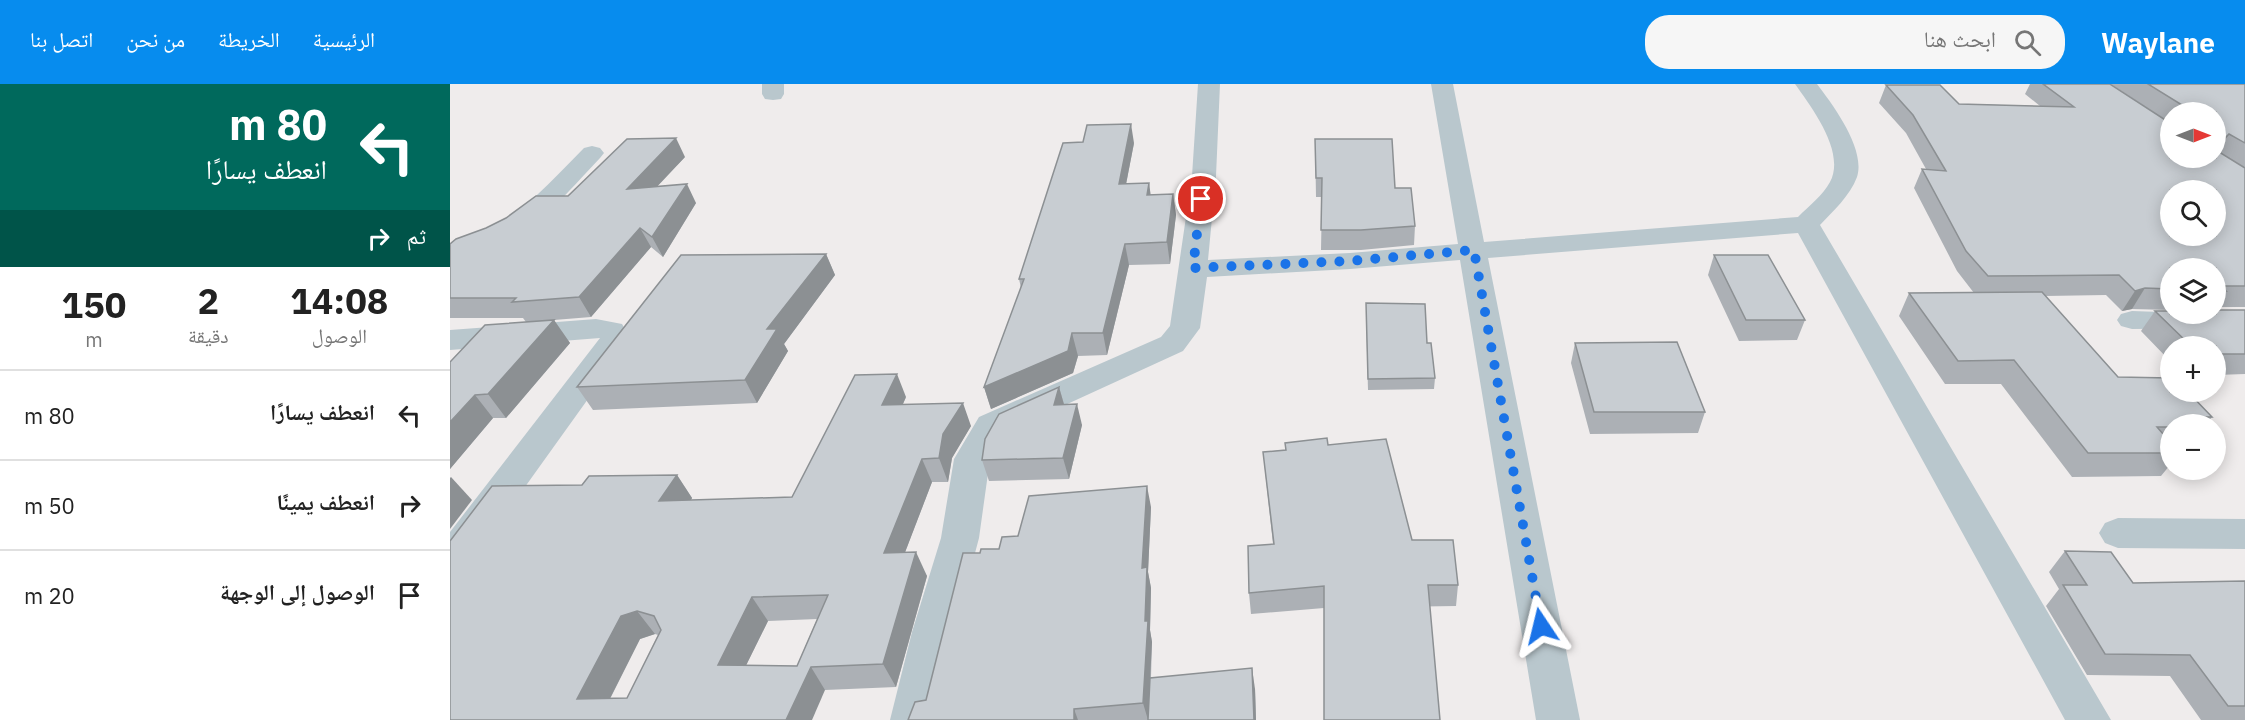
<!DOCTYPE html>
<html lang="ar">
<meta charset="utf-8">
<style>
:root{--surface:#fff;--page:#f6f6f6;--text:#222;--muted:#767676;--line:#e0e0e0;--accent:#078cee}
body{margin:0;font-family:"IBM Plex Sans","Noto Naskh Arabic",sans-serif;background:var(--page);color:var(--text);direction:rtl;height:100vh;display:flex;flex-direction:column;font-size:22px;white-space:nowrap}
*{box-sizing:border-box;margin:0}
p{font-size:20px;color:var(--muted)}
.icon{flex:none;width:33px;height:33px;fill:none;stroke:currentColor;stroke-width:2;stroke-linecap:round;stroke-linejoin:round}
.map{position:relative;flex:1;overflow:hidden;direction:ltr}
.side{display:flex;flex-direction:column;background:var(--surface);width:450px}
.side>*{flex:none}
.top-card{background:#00695c;color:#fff;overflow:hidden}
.needle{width:39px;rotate:90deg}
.buttons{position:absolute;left:1710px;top:18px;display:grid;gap:12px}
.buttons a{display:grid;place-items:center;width:66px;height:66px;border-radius:50%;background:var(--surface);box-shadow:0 3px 15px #0003;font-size:30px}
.pin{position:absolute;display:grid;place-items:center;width:51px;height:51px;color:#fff;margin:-26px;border:3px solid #fff;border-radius:50%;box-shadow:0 2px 6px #0007}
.me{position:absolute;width:66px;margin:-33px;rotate:350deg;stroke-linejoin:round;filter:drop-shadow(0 0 4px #0008)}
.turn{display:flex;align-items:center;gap:21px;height:126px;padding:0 24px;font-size:27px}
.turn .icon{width:78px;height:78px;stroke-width:2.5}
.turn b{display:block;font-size:42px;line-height:51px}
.then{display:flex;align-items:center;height:57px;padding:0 24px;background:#0003;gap:12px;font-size:22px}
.eta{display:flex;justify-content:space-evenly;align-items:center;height:102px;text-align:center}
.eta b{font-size:36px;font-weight:700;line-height:42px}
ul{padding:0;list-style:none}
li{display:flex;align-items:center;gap:18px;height:90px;padding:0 24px;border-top:2px solid var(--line)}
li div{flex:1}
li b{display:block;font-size:22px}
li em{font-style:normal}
header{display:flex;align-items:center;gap:36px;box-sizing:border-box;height:84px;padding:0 30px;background:var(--accent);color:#fff}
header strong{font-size:28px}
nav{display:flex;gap:33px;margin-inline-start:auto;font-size:21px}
.search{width:420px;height:54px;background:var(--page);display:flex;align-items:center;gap:15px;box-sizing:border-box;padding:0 21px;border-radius:24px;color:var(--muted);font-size:22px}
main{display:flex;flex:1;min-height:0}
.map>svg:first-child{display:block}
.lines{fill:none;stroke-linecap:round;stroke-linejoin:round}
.minor{fill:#b9c7cd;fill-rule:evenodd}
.wall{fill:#acb0b5;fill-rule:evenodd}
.shaded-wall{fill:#8c9093}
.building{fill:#c8cdd2;stroke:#8c9093;stroke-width:1.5;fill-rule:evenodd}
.route{stroke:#1a73e8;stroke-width:10;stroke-dasharray:0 18}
</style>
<header>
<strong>Waylane</strong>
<div class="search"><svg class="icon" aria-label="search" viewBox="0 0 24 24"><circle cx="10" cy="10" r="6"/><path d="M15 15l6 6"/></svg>ابحث هنا</div>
<nav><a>الرئيسية</a><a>الخريطة</a><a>من نحن</a><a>اتصل بنا</a></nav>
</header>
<main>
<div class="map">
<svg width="1795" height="636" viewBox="0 0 1795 636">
<rect width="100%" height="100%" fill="#efecec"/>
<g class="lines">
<g class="minor">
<polygon points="312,0 334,0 334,10 331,15 323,16 315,15 312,10"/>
<path d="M748,0H770L766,92L758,176L900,169L1008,160L981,0H1003L1034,158L1348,133C1359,122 1373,111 1380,98C1396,68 1362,24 1345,0H1367C1383,21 1416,65 1407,93C1400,112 1383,127 1370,141L1661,636H1615L1348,149L1038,174L1130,636H1086L1010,176L900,185L757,193L750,244L733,267L554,349L540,375L529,454L504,548L484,636H440L462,548L491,454L504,375L529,333L711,253L720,242L742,92Z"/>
<path d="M142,62L150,64L154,69L150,74C100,127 75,161 0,177V161C57,149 95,103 134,64Z"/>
<polygon points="1766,226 1795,226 1795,244 1682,245 1671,242 1667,236 1671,230 1682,227 1766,230"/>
<polygon points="146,235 172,240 181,255 14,488 0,492 0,448 150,254 0,266 0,246"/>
<polygon points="1668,434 1795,435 1795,465 1668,464 1655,459 1649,449 1655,439"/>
</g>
</g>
<g class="wall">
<polygon points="1580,0 1659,0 1766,74 1766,28 1720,28 1720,39 1661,0 1795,0 1795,223 1766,223 1766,184 1720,184 1720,226 1682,225 1672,227 1656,211 1595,212 1668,293 1762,333 1756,340 1720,340 1720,381 1711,392 1622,393 1551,300 1495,300 1449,232 1459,209 1524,209 1507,187 1464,104 1472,85 1476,85 1456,49 1429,19 1436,1 1509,20 1590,22 1575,10"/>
<polygon points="865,55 945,104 965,142 964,161 911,166 871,166 872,113 866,113"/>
<polygon points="684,59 676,100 699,99 700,111 723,110 726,131 720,180 679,181 657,271 628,272 623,289 541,325 534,303 571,204 569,195"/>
<polygon points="235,73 207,102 246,119 213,173 201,163 141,233 104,236 120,259 56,334 43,334 0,385 0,278 76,238 73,234 0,234 0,160 36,144 118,112"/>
<polygon points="376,170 385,191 334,260 338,267 307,319 143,326 127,303"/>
<polygon points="1264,171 1355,236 1347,256 1289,257 1258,191"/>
<polygon points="1795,226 1795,290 1766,291 1766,262 1720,262 1720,277 1691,247 1705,227"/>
<polygon points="916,231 977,259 985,294 984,305 918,306"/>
<polygon points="1125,259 1255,328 1248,349 1140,350 1121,279"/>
<polygon points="609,303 614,320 632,341 619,395 539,397 532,376"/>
<path d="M456,313L453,320L521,342L502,374L498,398H482L455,468L477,492L446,603L375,606L0,636L132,401L227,391L242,414L241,416L342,413ZM367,535L347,582L296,581L318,537ZM205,550L208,551L177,614L160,615L190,555Z"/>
<polygon points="835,359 878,361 962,456 1008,501 1006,522 874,524 801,530 799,509 823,460 813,368 835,366"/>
<polygon points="701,423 698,488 701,504 700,546 702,558 701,593 805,605 806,636 458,636 476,616 530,469 549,465 568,452"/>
<polygon points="1615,467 1683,499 1795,497 1795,636 1751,636 1720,592 1637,591 1596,522 1609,505 1599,488"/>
</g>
<g class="shaded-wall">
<polygon points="681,40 684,59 672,121 669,100"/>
<polygon points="1779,50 1767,68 1766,69 1776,53"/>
<polygon points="226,54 235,73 187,124 177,105"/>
<polygon points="699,99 702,120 697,111"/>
<polygon points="237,100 246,119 213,173 202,153"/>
<polygon points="723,110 726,131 720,180 717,158"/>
<polygon points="190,144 201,163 141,233 129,213"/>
<polygon points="675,160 679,181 657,271 653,249"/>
<polygon points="376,170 385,191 334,260 338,267 307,319 295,296 317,245"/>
<polygon points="1695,204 1682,225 1672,227 1685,207"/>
<polygon points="104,236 120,259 56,334 38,310"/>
<polygon points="622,249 628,272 623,289 541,325 534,303"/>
<polygon points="447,290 456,313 442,344 432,321"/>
<polygon points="609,303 615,324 604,321"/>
<polygon points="25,311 43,334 0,385 0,338"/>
<polygon points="513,319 521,342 502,374 498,398 489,374 493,350"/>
<polygon points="627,320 632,341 619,395 613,374"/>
<polygon points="472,375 482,398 446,492 434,469"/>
<polygon points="227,391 242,414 226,440 209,417"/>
<polygon points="1,393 22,416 0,445 0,394"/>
<polygon points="697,402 701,423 698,488 701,504 700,546 702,558 698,636 693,619 695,537 692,484"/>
<polygon points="466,468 477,492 446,603 433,580"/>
<polygon points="302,513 318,537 285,604 268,581"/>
<polygon points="187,527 205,550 190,555 149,636 127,615 171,532"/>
<polygon points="361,583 375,606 362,636 336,636"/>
<polygon points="802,584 805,605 806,636 804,636"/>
<polygon points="624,625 628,636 624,636"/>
</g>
<g class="building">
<path d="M1593,0H1660L1720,39V74H1766V66L1795,84V202H1770L1776,207H1766V184H1720V205L1695,204L1685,207L1669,191L1538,192L1516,167L1472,85L1496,87L1463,31L1436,1H1490L1509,20L1624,23ZM1720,106H1766V152H1720Z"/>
<polygon points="1698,0 1795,0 1795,59 1779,50 1776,53 1766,53 1766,28 1732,28 1732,21"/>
<polygon points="681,40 669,100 699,99 697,111 723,110 717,158 675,160 653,249 622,249 618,267 534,303 574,195 569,195 613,59 633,58 637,41"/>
<polygon points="226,54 177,105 237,100 202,153 190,144 129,213 62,218 66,214 0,214 0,160 6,155 36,144 56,134 86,112 118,112 177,55"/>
<polygon points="865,55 942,55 945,104 961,104 965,142 911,146 871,146 872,94 866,94"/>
<polygon points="376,170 317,245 327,245 295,296 127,303 231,171"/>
<polygon points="1264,171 1318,171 1355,236 1296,236"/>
<polygon points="1592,208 1668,293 1720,294 1720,308 1738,308 1762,333 1743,333 1750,340 1721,340 1720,343 1707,343 1720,358 1720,369 1638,369 1564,276 1508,277 1459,209"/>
<polygon points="916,219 975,220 977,259 981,259 985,294 918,295"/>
<polygon points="1766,226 1795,226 1795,270 1766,270 1766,262 1741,262 1705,227 1720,227 1720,230 1766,230"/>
<polygon points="104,236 38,310 25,311 0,338 0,278 35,241"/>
<polygon points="1227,258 1255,328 1144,328 1125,259"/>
<path d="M447,290L432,321L513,319L493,350L489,374L472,375L434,469L466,468L433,580L361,583L336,636H0V457L42,402L132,401L139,392L227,391L209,417L342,413L405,291ZM378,511L347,582L268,581L302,513ZM187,527L204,532L211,546L177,614L127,615L171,532Z"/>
<polygon points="609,303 604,321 627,320 613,374 532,376 535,355 549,330"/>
<polygon points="877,354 878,361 936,355 962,456 1003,456 1008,501 978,501 990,636 874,636 874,502 799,509 798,462 824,460 813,368 836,366 835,359"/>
<polygon points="697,402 692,484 697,483 695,537 698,537 693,619 624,625 624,636 458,636 465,618 476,616 513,469 530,469 531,465 549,465 552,453 568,452 579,412"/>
<polygon points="1615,467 1661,468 1683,499 1795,497 1795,622 1778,622 1740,571 1655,570 1613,501 1637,501"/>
<polygon points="802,584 804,636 698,636 700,594"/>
</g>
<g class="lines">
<polyline class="route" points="751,115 743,184 900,177 1024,166 1091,542"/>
</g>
</svg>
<div class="buttons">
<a><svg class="needle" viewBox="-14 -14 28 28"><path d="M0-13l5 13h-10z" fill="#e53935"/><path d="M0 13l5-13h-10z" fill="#767676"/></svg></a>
<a><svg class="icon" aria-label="search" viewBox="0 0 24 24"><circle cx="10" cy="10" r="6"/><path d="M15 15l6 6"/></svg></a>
<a><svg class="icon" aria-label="layers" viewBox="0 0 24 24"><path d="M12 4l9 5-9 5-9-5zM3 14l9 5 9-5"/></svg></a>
<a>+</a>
<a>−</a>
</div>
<div class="pin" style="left:751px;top:115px;background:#d93025"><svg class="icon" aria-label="arrive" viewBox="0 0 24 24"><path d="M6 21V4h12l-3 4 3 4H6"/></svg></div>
<svg class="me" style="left:1091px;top:542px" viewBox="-20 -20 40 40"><path d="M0-17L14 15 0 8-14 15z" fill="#1a73e8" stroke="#fff" stroke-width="4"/></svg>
</div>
<section class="side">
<div class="top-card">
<div class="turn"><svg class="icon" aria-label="left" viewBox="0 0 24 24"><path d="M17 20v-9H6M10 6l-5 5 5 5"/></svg><div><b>80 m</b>انعطف يسارًا</div></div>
<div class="then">ثم<svg class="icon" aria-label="right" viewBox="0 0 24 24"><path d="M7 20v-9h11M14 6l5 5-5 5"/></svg></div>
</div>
<div class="eta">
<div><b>14:08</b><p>الوصول</p></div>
<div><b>2</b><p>دقيقة</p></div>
<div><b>150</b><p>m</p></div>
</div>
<ul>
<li><svg class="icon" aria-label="left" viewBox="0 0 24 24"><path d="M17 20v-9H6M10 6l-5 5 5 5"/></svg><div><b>انعطف يسارًا</b></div><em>80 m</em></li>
<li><svg class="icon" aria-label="right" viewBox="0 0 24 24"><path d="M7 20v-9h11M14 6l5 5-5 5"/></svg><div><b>انعطف يمينًا</b></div><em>50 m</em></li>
<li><svg class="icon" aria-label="arrive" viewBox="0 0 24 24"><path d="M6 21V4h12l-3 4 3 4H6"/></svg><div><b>الوصول إلى الوجهة</b></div><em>20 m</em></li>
</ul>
</section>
</main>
